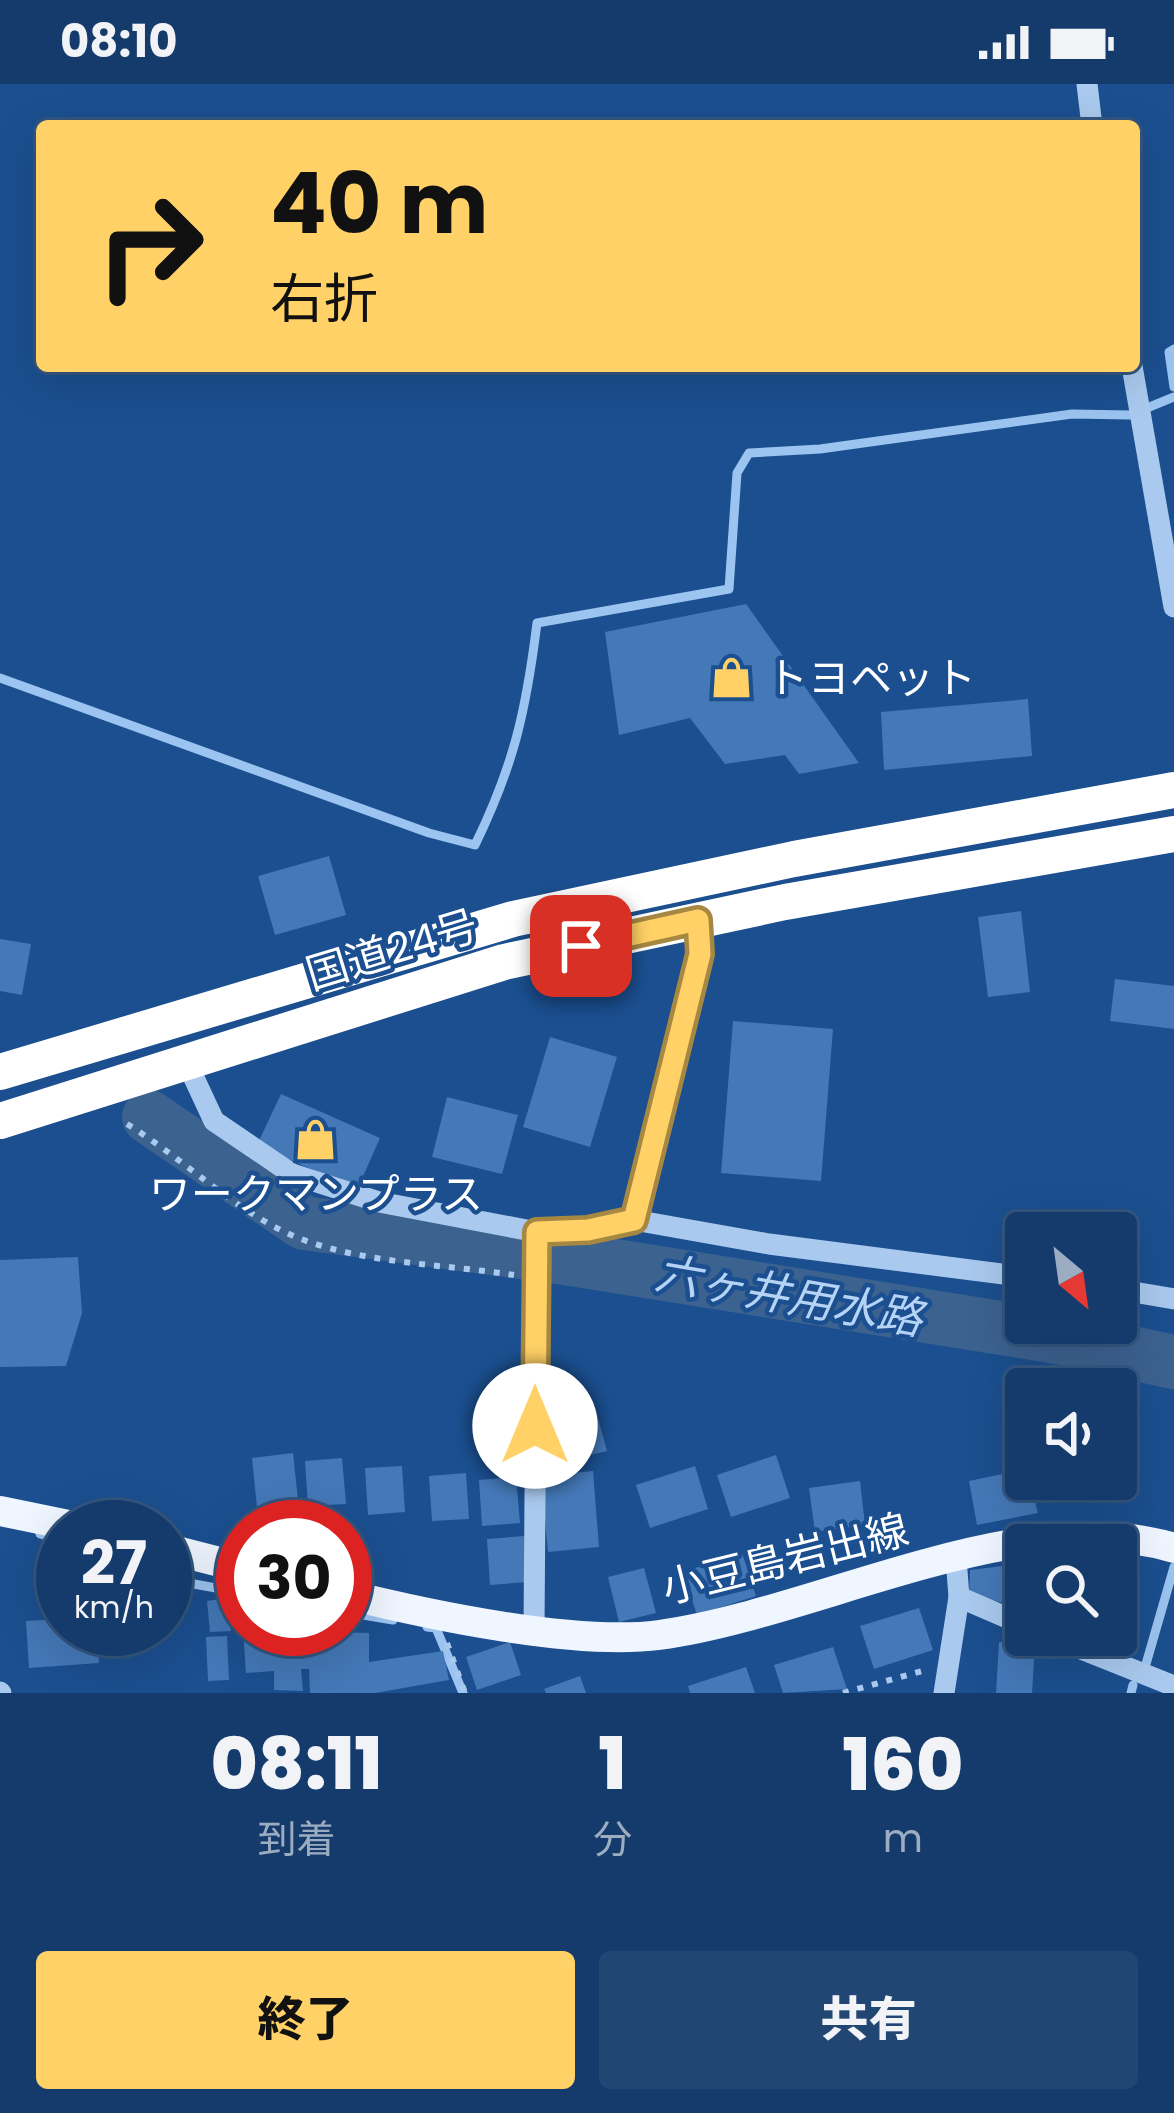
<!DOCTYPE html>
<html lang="ja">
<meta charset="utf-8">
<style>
:root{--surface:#143b6b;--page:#214673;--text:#f1f3f6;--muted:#9dadc1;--line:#33557e;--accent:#ffd166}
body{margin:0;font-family:Poppins,"Noto Sans JP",sans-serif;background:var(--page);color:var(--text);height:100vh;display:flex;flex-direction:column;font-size:45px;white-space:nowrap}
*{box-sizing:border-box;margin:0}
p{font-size:39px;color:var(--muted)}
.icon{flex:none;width:66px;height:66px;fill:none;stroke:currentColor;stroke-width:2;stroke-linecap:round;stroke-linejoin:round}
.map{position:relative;height:1609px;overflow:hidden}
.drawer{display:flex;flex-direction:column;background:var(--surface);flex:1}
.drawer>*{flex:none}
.banner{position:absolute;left:36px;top:36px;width:1104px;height:252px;border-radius:12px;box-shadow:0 12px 48px #0002,0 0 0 3px var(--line);background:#ffd166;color:#111;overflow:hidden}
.needle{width:78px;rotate:151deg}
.controls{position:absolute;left:1005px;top:1128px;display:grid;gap:24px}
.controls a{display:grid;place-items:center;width:132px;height:132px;border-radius:12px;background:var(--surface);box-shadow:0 12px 48px #0002,0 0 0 3px var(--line);font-size:60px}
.speed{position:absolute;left:36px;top:1416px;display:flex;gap:24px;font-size:60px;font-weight:700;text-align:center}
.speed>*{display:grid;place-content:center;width:156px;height:156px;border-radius:50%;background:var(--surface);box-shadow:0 12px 48px #0002,0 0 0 3px var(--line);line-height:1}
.speed small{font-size:30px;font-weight:400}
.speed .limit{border:18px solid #d22;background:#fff;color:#111}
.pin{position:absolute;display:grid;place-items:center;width:102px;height:102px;color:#fff;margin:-51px;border-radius:24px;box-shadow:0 6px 18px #0006}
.me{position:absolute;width:132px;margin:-66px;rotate:0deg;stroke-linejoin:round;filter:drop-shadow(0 0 9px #0008)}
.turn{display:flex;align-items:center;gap:42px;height:252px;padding:0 36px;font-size:54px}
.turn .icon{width:156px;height:156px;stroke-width:2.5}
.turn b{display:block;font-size:84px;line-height:102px}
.eta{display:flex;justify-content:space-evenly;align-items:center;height:204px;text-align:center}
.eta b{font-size:72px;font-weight:800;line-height:84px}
.primary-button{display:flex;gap:24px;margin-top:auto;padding:24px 36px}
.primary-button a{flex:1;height:138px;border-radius:12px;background:var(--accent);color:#111;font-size:48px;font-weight:800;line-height:138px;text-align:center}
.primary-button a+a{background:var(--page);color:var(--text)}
.status{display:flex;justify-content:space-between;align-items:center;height:84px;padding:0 60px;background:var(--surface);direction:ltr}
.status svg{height:33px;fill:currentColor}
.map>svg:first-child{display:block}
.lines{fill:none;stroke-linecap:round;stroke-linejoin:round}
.stream{stroke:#9cc4f0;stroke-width:9}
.river{stroke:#3c6290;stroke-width:54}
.building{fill:#4478b7}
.path{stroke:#a9c9ee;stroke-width:6;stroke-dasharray:6 9;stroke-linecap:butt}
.minor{stroke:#a9c9ee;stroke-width:21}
.major{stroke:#f0f6ff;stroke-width:30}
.highway{stroke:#fff;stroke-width:36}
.route-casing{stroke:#a68842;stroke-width:30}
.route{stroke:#ffd166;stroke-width:21}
.labels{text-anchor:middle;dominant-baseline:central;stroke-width:9;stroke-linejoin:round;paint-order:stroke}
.poi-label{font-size:42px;fill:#fff;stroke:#1b4f8f;text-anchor:start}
.street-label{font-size:42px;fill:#fff;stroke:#1b4f8f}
.water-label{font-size:45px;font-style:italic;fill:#b5d3f5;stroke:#1b4f8f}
</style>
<div class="status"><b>08:10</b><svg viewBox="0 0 49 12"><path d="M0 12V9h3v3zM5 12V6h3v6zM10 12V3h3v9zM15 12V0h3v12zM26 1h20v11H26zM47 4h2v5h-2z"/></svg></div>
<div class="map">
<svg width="1174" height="1609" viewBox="0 0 1174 1609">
<rect width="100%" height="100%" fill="#1b4f8f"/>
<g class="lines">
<g class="stream">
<polyline points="1174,265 1169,268 1174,303"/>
<path d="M0,594L429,749L475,761C514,681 526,627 537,539L729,505L737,389L749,369L820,365L1072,330L1130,331L1174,313"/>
<polyline points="40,1450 63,1456"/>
<polyline points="165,1487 194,1500 243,1509"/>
<polyline points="345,1528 393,1536"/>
<polyline points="427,1543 436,1544 463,1609"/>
<polyline points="1146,1580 1174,1483"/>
<polyline points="1131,1609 1133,1601"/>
</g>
<polyline class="river" points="149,1033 304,1139 559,1173 1063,1254 1174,1278"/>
</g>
<g class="building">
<polygon points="746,520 859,679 799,690 785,671 725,680 690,634 619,651 605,548"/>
<polygon points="1028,615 1032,672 884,686 881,628"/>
<polygon points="329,772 346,831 275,851 258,792"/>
<polygon points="1021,827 1030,908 988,913 978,833"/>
<polygon points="0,855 31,860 22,911 0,907"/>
<polygon points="1115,895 1174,902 1174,945 1110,937"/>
<polygon points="733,937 833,945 821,1097 721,1089"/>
<polygon points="550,953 617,973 590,1063 523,1043"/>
<polygon points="281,1010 380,1054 357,1106 257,1061"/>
<polygon points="447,1013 518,1031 502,1090 432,1073"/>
<polygon points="78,1173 82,1229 66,1282 0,1283 0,1176"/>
<polygon points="595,1323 607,1367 570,1376 559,1332"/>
<polygon points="293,1369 301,1443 259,1443 252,1374"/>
<polygon points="776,1371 790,1414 731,1433 717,1391"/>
<polygon points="342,1374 346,1420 308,1422 305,1377"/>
<polygon points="402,1382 405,1428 368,1431 365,1384"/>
<polygon points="695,1382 708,1425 650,1444 636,1401"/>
<polygon points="1026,1385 1038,1429 977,1441 969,1397"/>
<polygon points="593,1387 599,1463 548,1468 541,1392"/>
<polygon points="466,1389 469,1435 432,1437 429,1392"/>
<polygon points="516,1393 520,1439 482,1442 479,1396"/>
<polygon points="860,1397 865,1441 815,1448 809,1404"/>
<polygon points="524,1452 527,1498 490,1501 487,1455"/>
<polygon points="742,1469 756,1512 697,1531 683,1488"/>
<polygon points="1026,1479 1026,1524 969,1511 970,1486"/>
<polygon points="644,1484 656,1529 619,1538 608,1493"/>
<polygon points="228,1514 231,1547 210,1548 207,1517"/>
<polygon points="919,1524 933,1566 874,1585 860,1542"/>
<polygon points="63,1535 63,1545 97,1545 99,1579 29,1584 26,1537"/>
<polygon points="243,1545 369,1549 369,1578 443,1567 449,1596 375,1609 310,1609 309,1585 301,1585 303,1607 274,1606 274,1587 246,1589"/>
<polygon points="227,1552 229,1596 208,1597 206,1553"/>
<polygon points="510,1558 521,1591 477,1606 466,1573"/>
<polygon points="999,1558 1035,1559 1032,1609 996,1609"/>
<polygon points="833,1563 847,1605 783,1609 774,1581"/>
<polygon points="746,1583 755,1609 690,1609 688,1602"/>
<polygon points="580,1592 586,1609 546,1609 544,1605"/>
</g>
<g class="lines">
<g class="path">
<path d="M127,1040C184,1075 234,1127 296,1153C363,1180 443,1180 514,1191"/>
<polyline points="447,1559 465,1609"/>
<polyline points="843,1609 922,1587"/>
</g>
<g class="minor">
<polyline points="1087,0 1092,42"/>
<polyline points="1132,282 1174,523"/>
<polyline points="187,979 214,1037 292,1090 379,1118 537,1148 588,1146 634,1136 769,1160 1026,1193"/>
<polyline points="634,1136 697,892 698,836"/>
<polyline points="1116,1205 1174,1215"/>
<polyline points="959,1513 1026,1542"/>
<polyline points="534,1545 537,1148"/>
<polyline points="1046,1551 1174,1602"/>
<polyline points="0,1608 1,1609"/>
<polyline points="944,1609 959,1513 956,1474"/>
</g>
<g class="major">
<polyline points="0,1427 78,1443"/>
<polyline points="165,1464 243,1484"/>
<path d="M345,1510C429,1531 576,1562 659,1551C815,1530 1021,1417 1174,1464"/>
</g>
<g class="highway">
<polyline points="0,988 513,835 794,775 1174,706"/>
<polyline points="0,1037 504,878 785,818 1174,750"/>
</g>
</g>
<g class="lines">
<defs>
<polyline id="route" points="535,1342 537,1148 588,1146 634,1136 700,870 698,836 581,862"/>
</defs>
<use href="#route" class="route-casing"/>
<use href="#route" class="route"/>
</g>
<defs>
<symbol id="shop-bare" viewBox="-9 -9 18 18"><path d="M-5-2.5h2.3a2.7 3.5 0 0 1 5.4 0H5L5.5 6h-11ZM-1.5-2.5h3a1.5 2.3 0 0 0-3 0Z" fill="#ffd166" stroke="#1b4f8f" stroke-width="2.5" paint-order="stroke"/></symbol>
</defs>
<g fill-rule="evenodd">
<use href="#shop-bare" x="702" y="564" width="59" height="59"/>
<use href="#shop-bare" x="286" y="1026" width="59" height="59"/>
</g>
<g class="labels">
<g class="poi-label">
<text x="766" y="594">トヨペット</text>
<text x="316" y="1110" text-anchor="middle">ワークマンプラス</text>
</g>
<g class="street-label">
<text transform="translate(392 866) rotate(-17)">国道24号</text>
<text transform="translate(785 1475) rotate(-14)">小豆島岩出線</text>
</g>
<g class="water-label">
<text transform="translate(789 1212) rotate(10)">六ヶ井用水路</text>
</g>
</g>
</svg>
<div class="controls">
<a><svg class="needle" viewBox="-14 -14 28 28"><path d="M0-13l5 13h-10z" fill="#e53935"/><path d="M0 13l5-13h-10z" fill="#9dadc1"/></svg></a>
<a><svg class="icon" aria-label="sound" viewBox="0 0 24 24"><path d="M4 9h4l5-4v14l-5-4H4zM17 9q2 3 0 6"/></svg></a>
<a><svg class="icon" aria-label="search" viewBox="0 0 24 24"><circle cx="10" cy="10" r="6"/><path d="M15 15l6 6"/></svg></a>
</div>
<div class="speed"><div>27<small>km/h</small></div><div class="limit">30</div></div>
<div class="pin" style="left:581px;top:862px;background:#d93025"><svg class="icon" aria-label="arrive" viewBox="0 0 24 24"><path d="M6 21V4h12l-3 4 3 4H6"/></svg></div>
<svg class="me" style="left:535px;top:1342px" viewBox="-20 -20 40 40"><circle r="19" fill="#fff"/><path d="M0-13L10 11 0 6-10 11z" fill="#ffd166"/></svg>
<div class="banner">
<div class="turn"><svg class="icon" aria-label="right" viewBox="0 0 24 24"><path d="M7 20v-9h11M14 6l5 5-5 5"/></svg><div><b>40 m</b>右折</div></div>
</div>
</div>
<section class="drawer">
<div class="eta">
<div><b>08:11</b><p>到着</p></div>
<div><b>1</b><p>分</p></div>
<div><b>160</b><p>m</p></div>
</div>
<div class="primary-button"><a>終了</a><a>共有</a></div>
</section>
